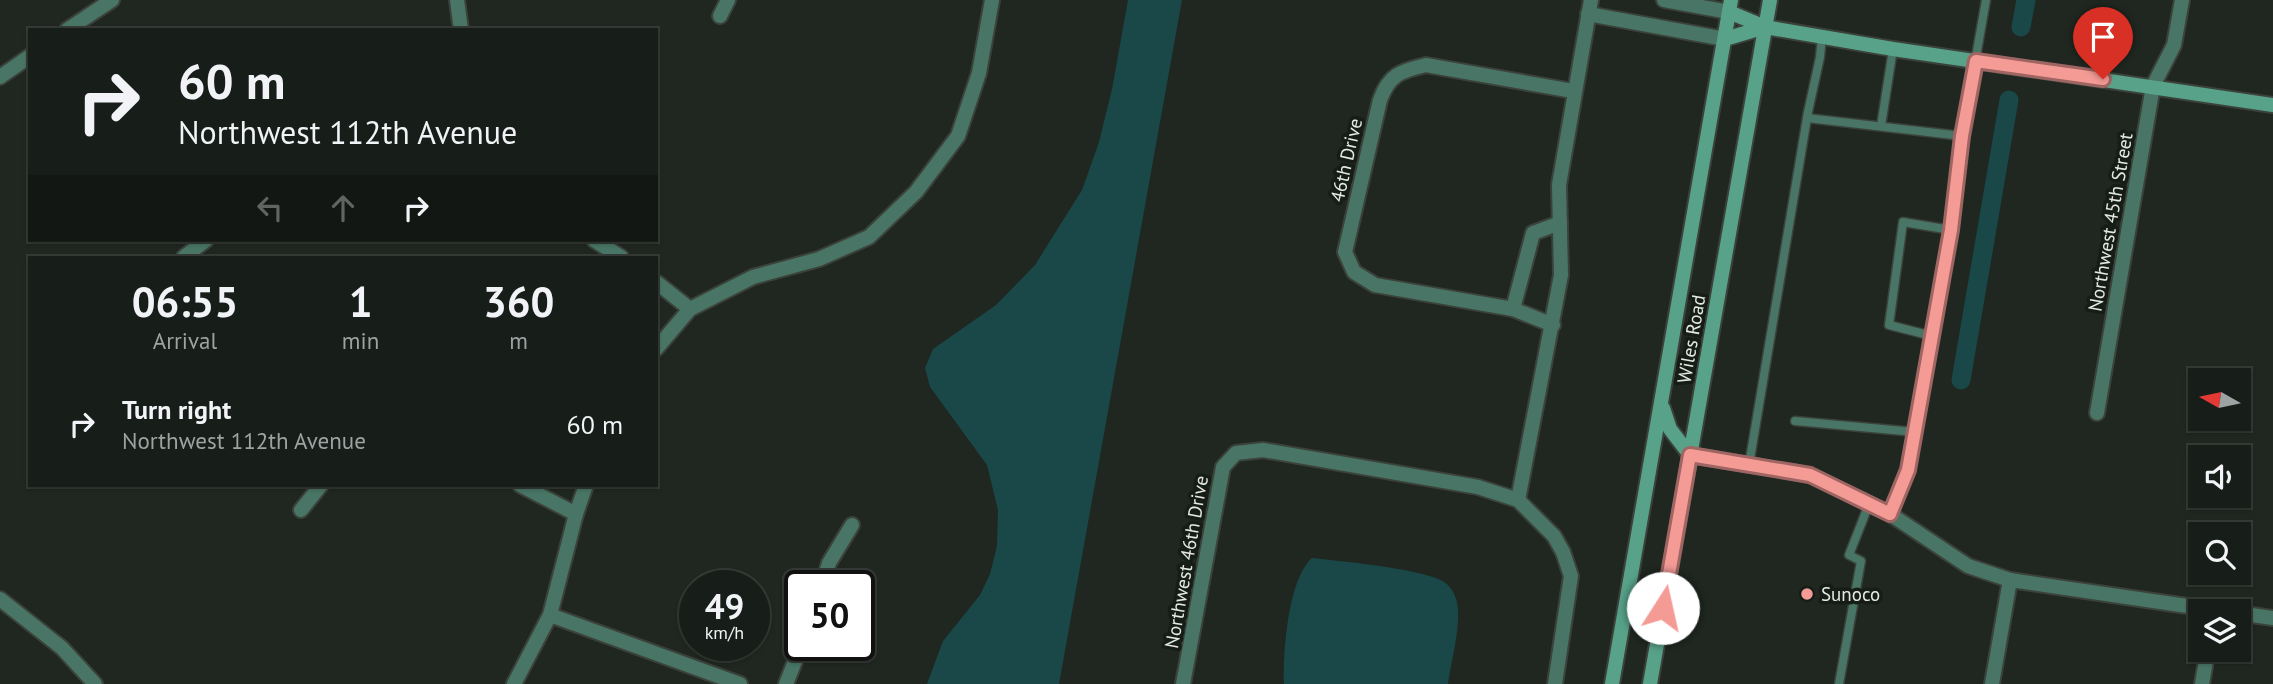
<!DOCTYPE html>
<style>
:root{--surface:#171d18;--page:#242a25;--text:#f1f3f6;--muted:#9ea2a2;--line:#363b37}
body{margin:0;font-family:"PT Sans",sans-serif;background:var(--page);color:var(--text);height:100vh;display:flex;flex-direction:column;font-size:26px;white-space:nowrap}
*{box-sizing:border-box;margin:0}
p{font-size:23px;color:var(--muted)}
.icon{flex:none;width:38px;height:38px;fill:none;stroke:currentColor;stroke-width:2;stroke-linecap:round;stroke-linejoin:round}
.map{position:relative;flex:1;overflow:hidden}
.panel{position:absolute;left:28px;top:256px;width:630px;height:231px;display:flex;flex-direction:column;background:var(--surface);border-radius:0px;box-shadow:0 2px 5px #0004,0 0 0 2px var(--line)}
.panel>*{flex:none}
.banner{position:absolute;left:28px;top:28px;width:630px;height:214px;border-radius:0px;box-shadow:0 2px 5px #0004,0 0 0 2px var(--line);background:#171d18;color:var(--text);overflow:hidden}
.needle{width:46px;rotate:279deg}
.tools{position:absolute;left:2188px;top:368px;display:grid;gap:14px}
.tools a{display:grid;place-items:center;width:63px;height:63px;border-radius:0px;background:var(--surface);box-shadow:0 2px 5px #0004,0 0 0 2px var(--line);font-size:35px}
.speed{position:absolute;left:679px;top:570px;display:flex;gap:14px;font-size:35px;font-weight:700;text-align:center}
.speed>*{display:grid;place-content:center;width:91px;height:91px;border-radius:50%;background:var(--surface);box-shadow:0 2px 5px #0004,0 0 0 2px var(--line);line-height:1}
.speed small{font-size:18px;font-weight:400}
.speed .limit{border:4px solid #111;border-radius:10px;background:#fff;color:#111}
.pin{position:absolute;display:grid;place-items:center;width:60px;height:60px;color:#fff;margin:-72px -30px;border-radius:50% 50% 50% 0;rotate:-45deg;box-shadow:0 0 7px #0007}
.pin .icon{rotate:45deg}
.me{position:absolute;width:77px;margin:-38px;rotate:10deg;stroke-linejoin:round;filter:drop-shadow(0 0 5px #0008)}
.turn{display:flex;align-items:center;gap:24px;height:147px;padding:0 35px;font-size:32px}
.turn .icon{width:91px;height:91px;stroke-width:2.5}
.turn b{display:block;font-size:49px;line-height:60px}
.lanes{display:flex;align-items:center;height:66px;padding:0 35px;background:#0003;justify-content:center;gap:35px;direction:ltr}
.lanes .off{opacity:.35}
.eta{display:flex;justify-content:space-evenly;align-items:center;height:119px;text-align:center}
.eta b{font-size:42px;font-weight:700;line-height:49px}
ul{padding:0;list-style:none}
li{display:flex;align-items:center;gap:21px;height:98px;padding:0 35px}
li div{flex:1}
li b{display:block;font-size:26px}
li em{font-style:normal}
.map>svg:first-child{display:block}
.water{fill:#1a4747}
.lines{fill:none;stroke-linecap:round;stroke-linejoin:round}
.canal{stroke:#1a4747;stroke-width:19}
.lane-casing{stroke:#3b423b;stroke-width:11}
.street-casing{stroke:#3b423b;stroke-width:18}
.secondary-casing{stroke:#3b423b;stroke-width:18}
.lane{stroke:#487565;stroke-width:8}
.street{stroke:#487565;stroke-width:14}
.secondary{stroke:#58a28a;stroke-width:14}
.route-casing{stroke:#9f6562;stroke-width:18}
.route{stroke:#f59b96;stroke-width:12}
.poi-dot{fill:#f59b96;stroke:#161d16;stroke-width:2.5}
.labels{text-anchor:middle;dominant-baseline:central;stroke-width:7;stroke-linejoin:round;paint-order:stroke}
.street-label{font-size:19px;fill:#e4e9e4;stroke:#161d16}
.poi-label{font-size:19px;fill:#e4e9e4;stroke:#161d16;text-anchor:start}
</style>
<div class="map">
<svg width="2273" height="684" viewBox="0 0 2273 684">
<rect width="100%" height="100%" fill="#1f2720"/>
<g class="water">
<polygon points="1128,0 1182,0 1059,684 927,684 943,641 980,595 990,574 997,546 998,510 987,465 930,387 925,368 933,349 996,305 1035,265 1082,190 1099,142 1112,89"/>
<path d="M1312,558C1339,561 1425,569 1444,582C1450,586 1454,592 1456,599C1463,619 1451,662 1448,684H1284C1283,652 1288,579 1312,558Z"/>
</g>
<g class="lines">
<g class="canal">
<polyline points="2021,27 2026,0"/>
<polyline points="1961,380 2009,100"/>
</g>
<defs>
<g id="lane">
<polyline points="1807,118 1962,136"/>
<polyline points="1881,126 1893,49"/>
<polyline points="1932,336 1889,325 1903,222 1951,230"/>
<polyline points="1795,421 1915,432"/>
<polyline points="1749,465 1808,112 1820,57 1822,36"/>
<polyline points="1890,514 1908,470 1951,230 1962,136 1986,0"/>
<polyline points="1839,684 1861,561 1849,555 1869,504"/>
</g>
<g id="street">
<polyline points="457,0 461,30"/>
<polyline points="1664,0 1729,12"/>
<polyline points="1588,14 1725,39"/>
<polyline points="720,16 728,0"/>
<polyline points="67,30 112,0"/>
<polyline points="0,77 30,56"/>
<polyline points="594,240 621,257"/>
<polyline points="184,257 206,240"/>
<polyline points="656,282 690,309"/>
<polyline points="1513,309 1533,233 1560,223"/>
<path d="M1553,325L1513,309L1375,285L1354,272L1345,252L1380,100C1389,75 1400,71 1426,65L1573,91"/>
<polyline points="656,349 690,309 753,277 819,259 869,237 916,192 958,136 979,73 992,0"/>
<polyline points="2097,413 2153,86 2174,45 2182,0"/>
<polyline points="1690,455 1810,475 1890,514 1968,566 2010,580 2221,611"/>
<polyline points="520,485 576,514"/>
<polyline points="1518,500 1561,275 1559,185 1591,0"/>
<polyline points="301,510 321,485"/>
<polyline points="822,586 829,563 852,525"/>
<polyline points="0,599 62,648 95,684"/>
<polyline points="2238,613 2273,618"/>
<polyline points="550,615 740,684"/>
<polyline points="514,684 550,615 576,514 586,485"/>
<polyline points="786,684 801,646"/>
<polyline points="1183,684 1223,467 1236,453 1263,450 1478,487 1518,500 1554,536 1563,552 1571,576 1555,684"/>
<polyline points="1992,684 2010,580"/>
<polyline points="2202,684 2208,649"/>
</g>
<g id="secondary">
<polyline points="1729,12 1765,27 1893,49 2273,105"/>
<polyline points="1725,39 1765,27"/>
<polyline points="1663,408 1670,429 1690,455"/>
<polyline points="1612,684 1731,0"/>
<polyline points="1650,684 1770,0"/>
</g>
</defs>
<use href="#lane" class="lane-casing"/>
<use href="#street" class="street-casing"/>
<use href="#secondary" class="secondary-casing"/>
<use href="#lane" class="lane"/>
<use href="#street" class="street"/>
<use href="#secondary" class="secondary"/>
</g>
<g class="lines">
<defs>
<polyline id="route" points="1663,608 1690,455 1810,475 1890,514 1908,470 1951,230 1962,136 1976,61 2103,79"/>
</defs>
<use href="#route" class="route-casing"/>
<use href="#route" class="route"/>
</g>
<circle class="poi-dot" cx="1807" cy="594" r="7"/>
<g class="labels">
<g class="street-label">
<text transform="translate(1346 160) rotate(-77)">46th Drive</text>
<text transform="translate(2110 222) rotate(-80)">Northwest 45th Street</text>
<text transform="translate(1691 339) rotate(-80)">Wiles Road</text>
<text transform="translate(1186 562) rotate(-80)">Northwest 46th Drive</text>
</g>
<g class="poi-label">
<text x="1821" y="594">Sunoco</text>
</g>
</g>
</svg>
<div class="tools">
<a><svg class="needle" viewBox="-14 -14 28 28"><path d="M0-13l5 13h-10z" fill="#e53935"/><path d="M0 13l5-13h-10z" fill="#9ea2a2"/></svg></a>
<a><svg class="icon" aria-label="sound" viewBox="0 0 24 24"><path d="M4 9h4l5-4v14l-5-4H4zM17 9q2 3 0 6"/></svg></a>
<a><svg class="icon" aria-label="search" viewBox="0 0 24 24"><circle cx="10" cy="10" r="6"/><path d="M15 15l6 6"/></svg></a>
<a><svg class="icon" aria-label="layers" viewBox="0 0 24 24"><path d="M12 4l9 5-9 5-9-5zM3 14l9 5 9-5"/></svg></a>
</div>
<div class="speed"><div>49<small>km/h</small></div><div class="limit">50</div></div>
<div class="pin" style="left:2103px;top:79px;background:#d93025"><svg class="icon" aria-label="arrive" viewBox="0 0 24 24"><path d="M6 21V4h12l-3 4 3 4H6"/></svg></div>
<svg class="me" style="left:1663px;top:608px" viewBox="-20 -20 40 40"><circle r="19" fill="#fff"/><path d="M0-13L10 11 0 6-10 11z" fill="#f59b96"/></svg>
<div class="banner">
<div class="turn"><svg class="icon" aria-label="right" viewBox="0 0 24 24"><path d="M7 20v-9h11M14 6l5 5-5 5"/></svg><div><b>60 m</b>Northwest 112th Avenue</div></div>
<div class="lanes"><svg class="icon off" aria-label="left" viewBox="0 0 24 24"><path d="M17 20v-9H6M10 6l-5 5 5 5"/></svg><svg class="icon off" aria-label="ahead" viewBox="0 0 24 24"><path d="M12 20V5M6 11l6-6 6 6"/></svg><svg class="icon" aria-label="right" viewBox="0 0 24 24"><path d="M7 20v-9h11M14 6l5 5-5 5"/></svg></div>
</div>
<section class="panel">
<div class="eta">
<div><b>06:55</b><p>Arrival</p></div>
<div><b>1</b><p>min</p></div>
<div><b>360</b><p>m</p></div>
</div>
<ul>
<li><svg class="icon" aria-label="right" viewBox="0 0 24 24"><path d="M7 20v-9h11M14 6l5 5-5 5"/></svg><div><b>Turn right</b><p>Northwest 112th Avenue</p></div><em>60 m</em></li>
</ul>
</section>
</div>
